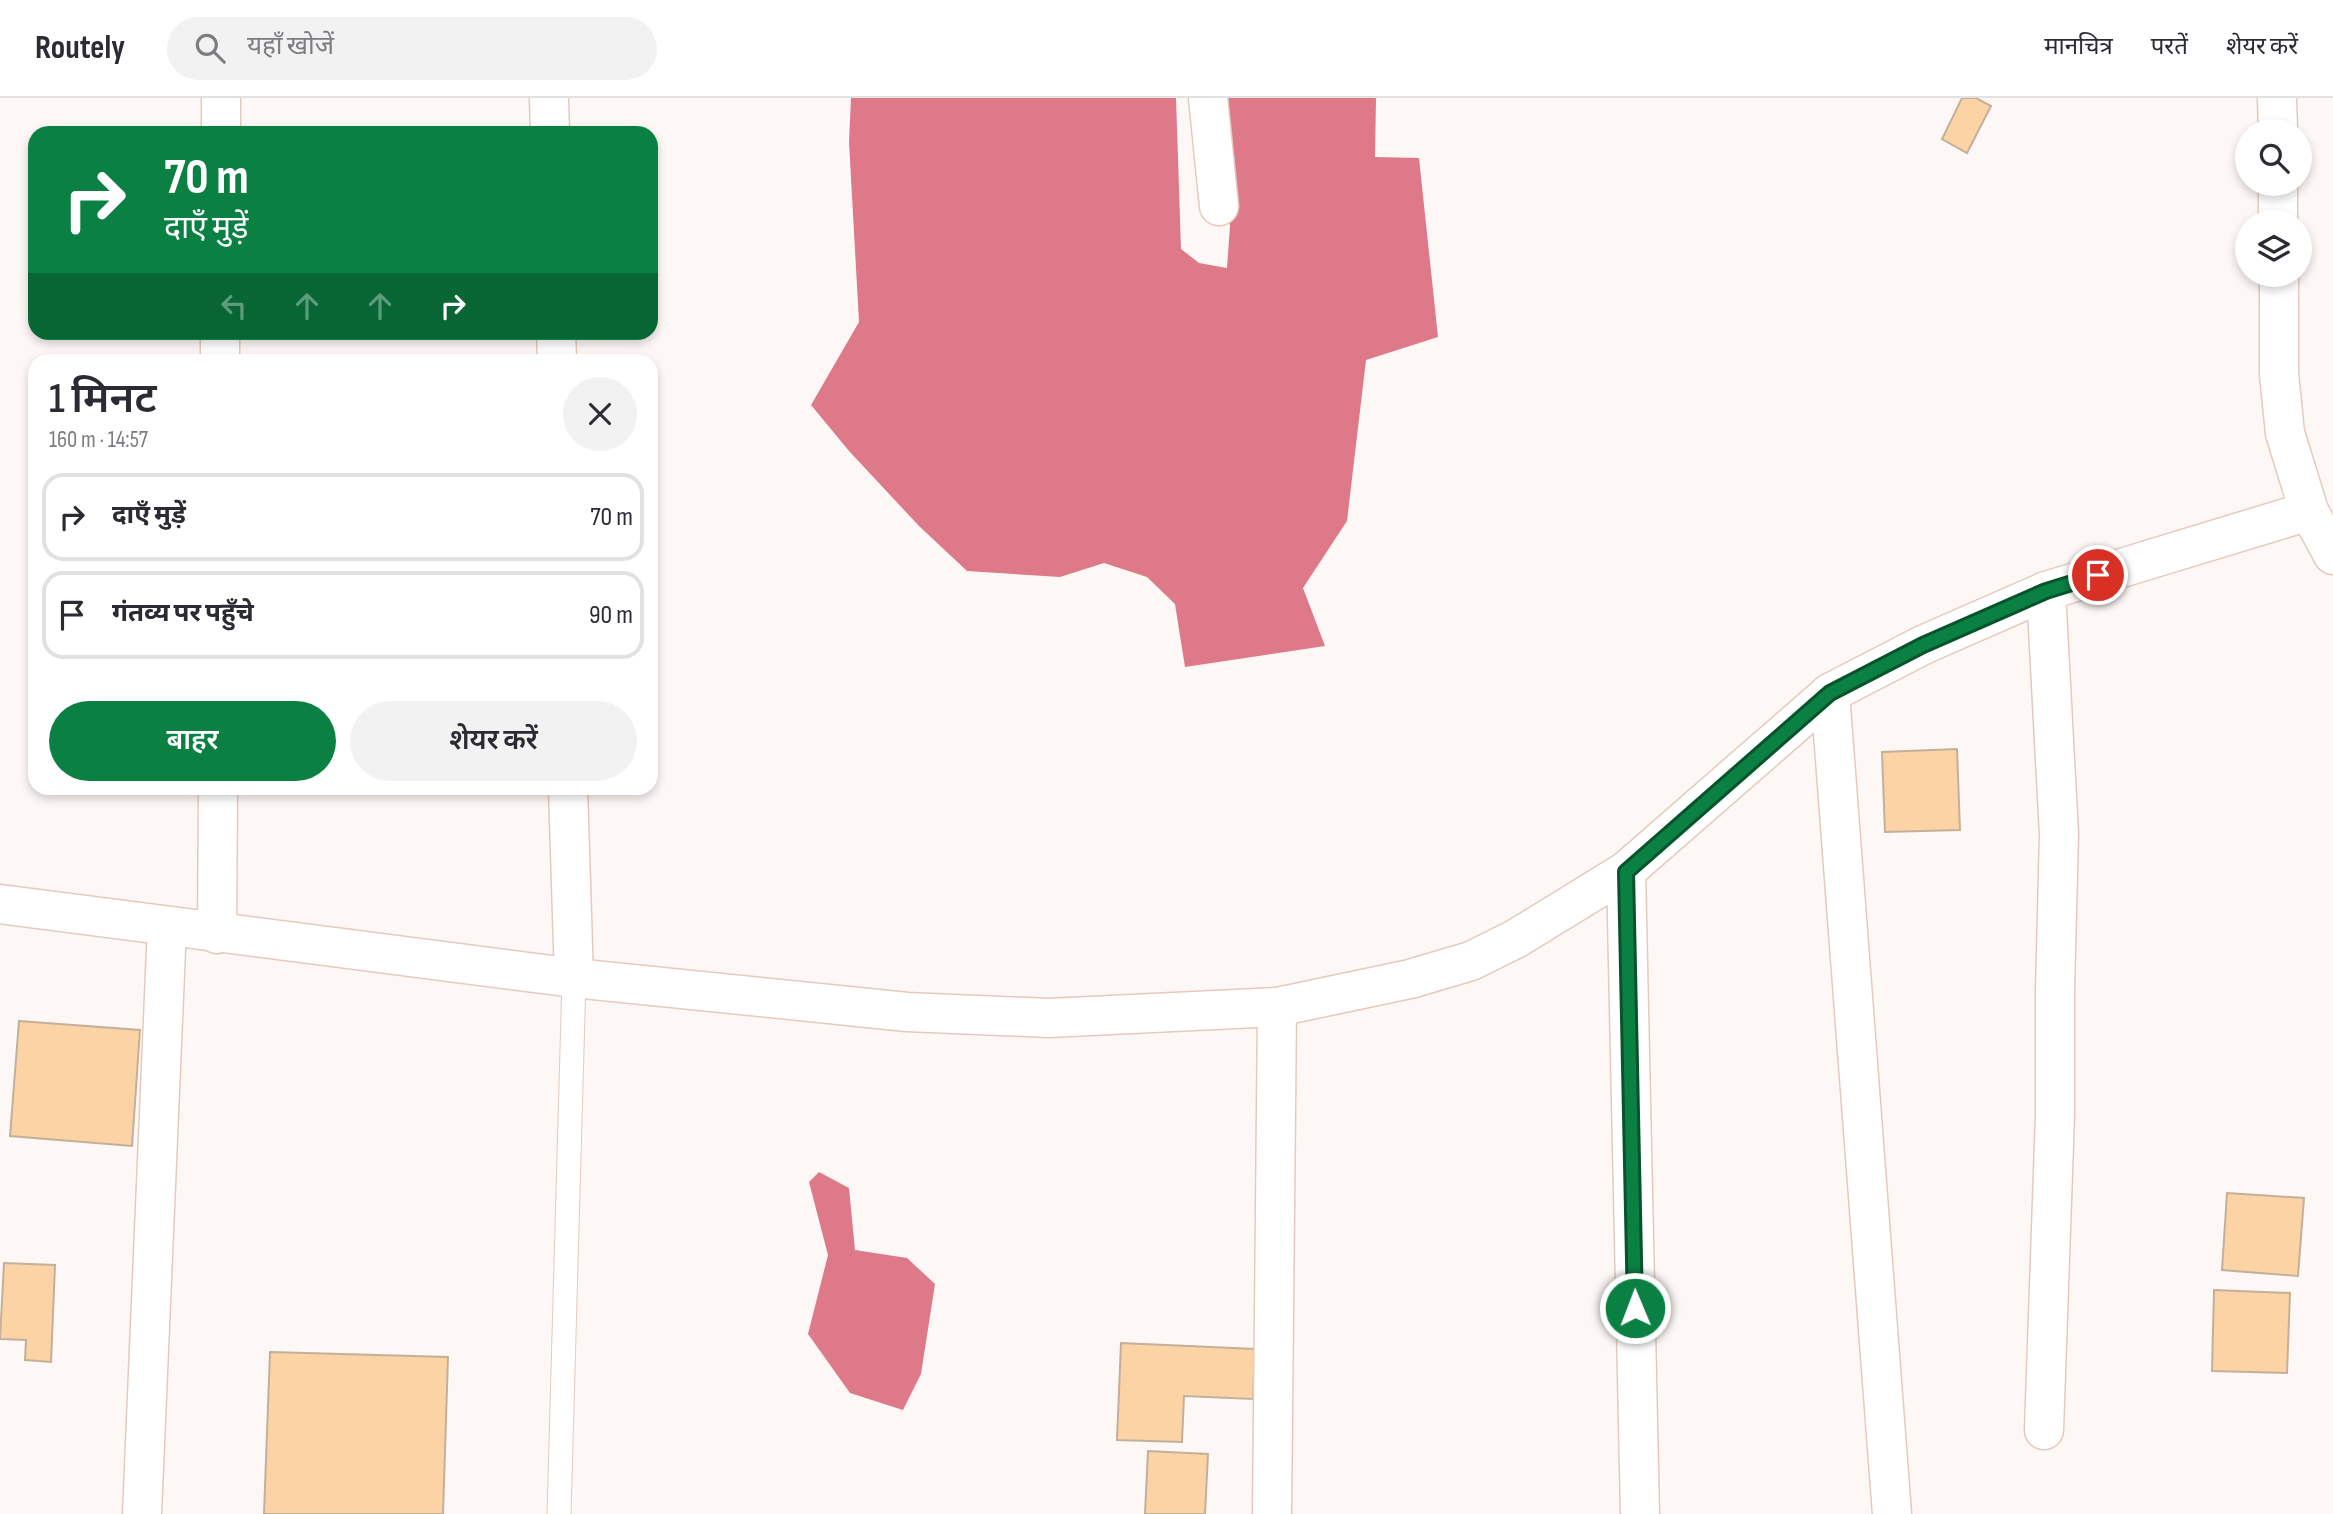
<!DOCTYPE html>
<html lang="hi">
<meta charset="utf-8">
<style>
:root{--surface:#fff;--page:#f2f2f3;--text:#2b2b33;--muted:#7c7c81;--line:#e1e1e2;--accent:#0b8043}
body{margin:0;font-family:"Sofia Sans Condensed","Noto Sans Devanagari",sans-serif;background:var(--page);color:var(--text);height:100vh;display:flex;flex-direction:column;font-size:26px;white-space:nowrap}
*{box-sizing:border-box;margin:0}
p{font-size:23px;color:var(--muted)}
.icon{flex:none;width:38px;height:38px;fill:none;stroke:currentColor;stroke-width:2;stroke-linecap:round;stroke-linejoin:round}
.map{position:relative;flex:1;overflow:hidden}
.sheet{position:absolute;left:28px;top:256px;width:630px;height:441px;display:flex;flex-direction:column;background:var(--surface);border-radius:21px;box-shadow:0 4px 10px #0003}
.sheet>*{flex:none}
.top-card{position:absolute;left:28px;top:28px;width:630px;height:214px;border-radius:21px;box-shadow:0 4px 10px #0003;background:#0b8043;color:#fff;overflow:hidden}
.buttons{position:absolute;left:2235px;top:21px;display:grid;gap:14px}
.buttons a{display:grid;place-items:center;width:77px;height:77px;border-radius:50%;background:var(--surface);box-shadow:0 4px 10px #0003;font-size:35px}
.pin{position:absolute;display:grid;place-items:center;width:60px;height:60px;color:#fff;margin:-30px;border:4px solid #fff;border-radius:50%;box-shadow:0 2px 7px #0007}
.me{position:absolute;width:77px;margin:-38px;rotate:359deg;stroke-linejoin:round;filter:drop-shadow(0 0 5px #0008)}
.turn{display:flex;align-items:center;gap:24px;height:147px;padding:0 21px;font-size:32px}
.turn .icon{width:91px;height:91px;stroke-width:2.5}
.turn b{display:block;font-size:49px;line-height:60px}
.lanes{display:flex;align-items:center;height:66px;padding:0 21px;background:#0003;justify-content:center;gap:35px;direction:ltr}
.lanes .off{opacity:.35}
.round{display:grid;place-items:center;flex:none;width:74px;height:74px;border-radius:37px;background:var(--page)}
.overview{display:flex;align-items:center;justify-content:space-between;height:119px;padding:0 21px}
h1{font-size:42px;font-weight:600;line-height:52px}
.cta{display:flex;gap:14px;margin-top:auto;padding:14px 21px}
.cta a{flex:1;height:80px;border-radius:42px;background:var(--accent);color:#fff;font-size:28px;font-weight:600;line-height:80px;text-align:center}
.cta a+a{background:var(--page);color:var(--text)}
ul{padding:0;list-style:none}
li{display:flex;align-items:center;gap:21px;height:88px;margin:0 14px 10px;padding:0 7px;border:4px solid var(--line);border-radius:21px}
li div{flex:1}
li b{display:block;font-size:26px}
li em{font-style:normal}
header{display:flex;align-items:center;gap:42px;box-sizing:border-box;height:98px;padding:0 35px;background:var(--surface);border-bottom:2px solid var(--line)}
header strong{font-size:33px}
nav{display:flex;gap:38px;margin-inline-start:auto;font-size:24px}
.search{width:490px;height:63px;background:var(--page);display:flex;align-items:center;gap:18px;box-sizing:border-box;padding:0 24px;border-radius:38px;color:var(--muted);font-size:26px}
.map>svg:first-child{display:block}
.water{fill:#dd7989}
.building{fill:#fcd3a5;stroke:#c3b09b;stroke-width:2}
.lines{fill:none;stroke-linecap:round;stroke-linejoin:round}
.service-casing{stroke:#e5cabc;stroke-width:25}
.minor-casing{stroke:#e5cabc;stroke-width:41}
.tertiary-casing{stroke:#e5cabc;stroke-width:41}
.service{stroke:#fff;stroke-width:23}
.minor{stroke:#fff;stroke-width:38}
.tertiary{stroke:#fff;stroke-width:38}
.route-casing{stroke:#07532c;stroke-width:18}
.route{stroke:#0b8043;stroke-width:12}
</style>
<header>
<strong>Routely</strong>
<div class="search"><svg class="icon" aria-label="search" viewBox="0 0 24 24"><circle cx="10" cy="10" r="6"/><path d="M15 15l6 6"/></svg>यहाँ खोजें</div>
<nav><a>मानचित्र</a><a>परतें</a><a>शेयर करें</a></nav>
</header>
<div class="map">
<svg width="2333" height="1416" viewBox="0 0 2333 1416">
<rect width="100%" height="100%" fill="#fdf8f5"/>
<g class="water">
<polygon points="851,0 1176,0 1181,151 1199,165 1227,170 1230,128 1223,0 1376,0 1375,59 1419,60 1438,239 1366,262 1347,423 1303,490 1325,548 1185,569 1175,506 1147,479 1104,465 1060,479 967,473 919,428 849,353 811,307 859,224 849,44"/>
<polygon points="819,1074 849,1090 855,1152 907,1160 935,1186 921,1276 903,1312 850,1295 808,1236 828,1157 809,1084"/>
</g>
<g class="building">
<polygon points="1962,0 1976,0 1991,8 1967,55 1942,41"/>
<polygon points="1957,651 1960,732 1885,734 1882,654"/>
<polygon points="19,923 140,932 132,1048 10,1038"/>
<polygon points="2227,1095 2304,1100 2298,1178 2222,1172"/>
<polygon points="4,1165 55,1167 51,1264 25,1262 26,1242 0,1241"/>
<polygon points="2214,1192 2290,1195 2287,1275 2212,1273"/>
<polygon points="1121,1245 1255,1251 1253,1301 1184,1298 1182,1344 1117,1342"/>
<polygon points="270,1254 448,1259 443,1416 264,1416"/>
<polygon points="1148,1353 1208,1356 1205,1416 1145,1416"/>
</g>
<g class="lines">
<defs>
<polyline id="service" points="559,1416 574,880"/>
<g id="minor">
<polyline points="549,0 550,35"/>
<polyline points="1208,0 1219,108"/>
<polyline points="221,35 221,0"/>
<polyline points="556,234 557,262"/>
<polyline points="220,262 220,234"/>
<polyline points="1830,595 1892,1416"/>
<polyline points="568,690 574,880"/>
<polyline points="1626,773 1640,1416"/>
<polyline points="0,806 574,880 907,914 1049,920 1277,909 1410,881 1471,863 1517,840 1626,773 1830,595 1923,547 2046,493 2309,413"/>
<polyline points="217,836 218,690"/>
<polyline points="2044,1332 2055,1017 2055,893 2059,736 2046,493"/>
<polyline points="142,1416 167,828"/>
<polyline points="1272,1416 1277,909"/>
</g>
<g id="tertiary">
<polyline points="2277,0 2278,33"/>
<polyline points="2278,86 2278,124"/>
<polyline points="2279,177 2279,276 2285,335 2309,413 2333,457"/>
</g>
</defs>
<use href="#service" class="service-casing"/>
<use href="#minor" class="minor-casing"/>
<use href="#tertiary" class="tertiary-casing"/>
<use href="#service" class="service"/>
<use href="#minor" class="minor"/>
<use href="#tertiary" class="tertiary"/>
</g>
<g class="lines">
<defs>
<polyline id="route" points="1635,1210 1626,774 1830,595 1923,547 2021,504 2046,493 2098,477"/>
</defs>
<use href="#route" class="route-casing"/>
<use href="#route" class="route"/>
</g>
</svg>
<div class="buttons">
<a><svg class="icon" aria-label="search" viewBox="0 0 24 24"><circle cx="10" cy="10" r="6"/><path d="M15 15l6 6"/></svg></a>
<a><svg class="icon" aria-label="layers" viewBox="0 0 24 24"><path d="M12 4l9 5-9 5-9-5zM3 14l9 5 9-5"/></svg></a>
</div>
<div class="pin" style="left:2098px;top:477px;background:#d93025"><svg class="icon" aria-label="arrive" viewBox="0 0 24 24"><path d="M6 21V4h12l-3 4 3 4H6"/></svg></div>
<svg class="me" style="left:1635px;top:1210px" viewBox="-20 -20 40 40"><circle r="17" fill="#0b8043" stroke="#fff" stroke-width="3"/><path d="M0-11L8 9 0 5-8 9z" fill="#fff"/></svg>
<div class="top-card">
<div class="turn"><svg class="icon" aria-label="right" viewBox="0 0 24 24"><path d="M7 20v-9h11M14 6l5 5-5 5"/></svg><div><b>70 m</b>दाएँ मुड़ें</div></div>
<div class="lanes"><svg class="icon off" aria-label="left" viewBox="0 0 24 24"><path d="M17 20v-9H6M10 6l-5 5 5 5"/></svg><svg class="icon off" aria-label="ahead" viewBox="0 0 24 24"><path d="M12 20V5M6 11l6-6 6 6"/></svg><svg class="icon off" aria-label="ahead" viewBox="0 0 24 24"><path d="M12 20V5M6 11l6-6 6 6"/></svg><svg class="icon" aria-label="right" viewBox="0 0 24 24"><path d="M7 20v-9h11M14 6l5 5-5 5"/></svg></div>
</div>
<section class="sheet">
<div class="overview"><div><h1>1 मिनट</h1><p>160 m · 14:57</p></div><a class="round"><svg class="icon" aria-label="close" viewBox="0 0 24 24"><path d="M6 6l12 12M18 6L6 18"/></svg></a></div>
<ul>
<li><svg class="icon" aria-label="right" viewBox="0 0 24 24"><path d="M7 20v-9h11M14 6l5 5-5 5"/></svg><div><b>दाएँ मुड़ें</b></div><em>70 m</em></li>
<li><svg class="icon" aria-label="arrive" viewBox="0 0 24 24"><path d="M6 21V4h12l-3 4 3 4H6"/></svg><div><b>गंतव्य पर पहुँचे</b></div><em>90 m</em></li>
</ul>
<div class="cta"><a>बाहर</a><a>शेयर करें</a></div>
</section>
</div>
